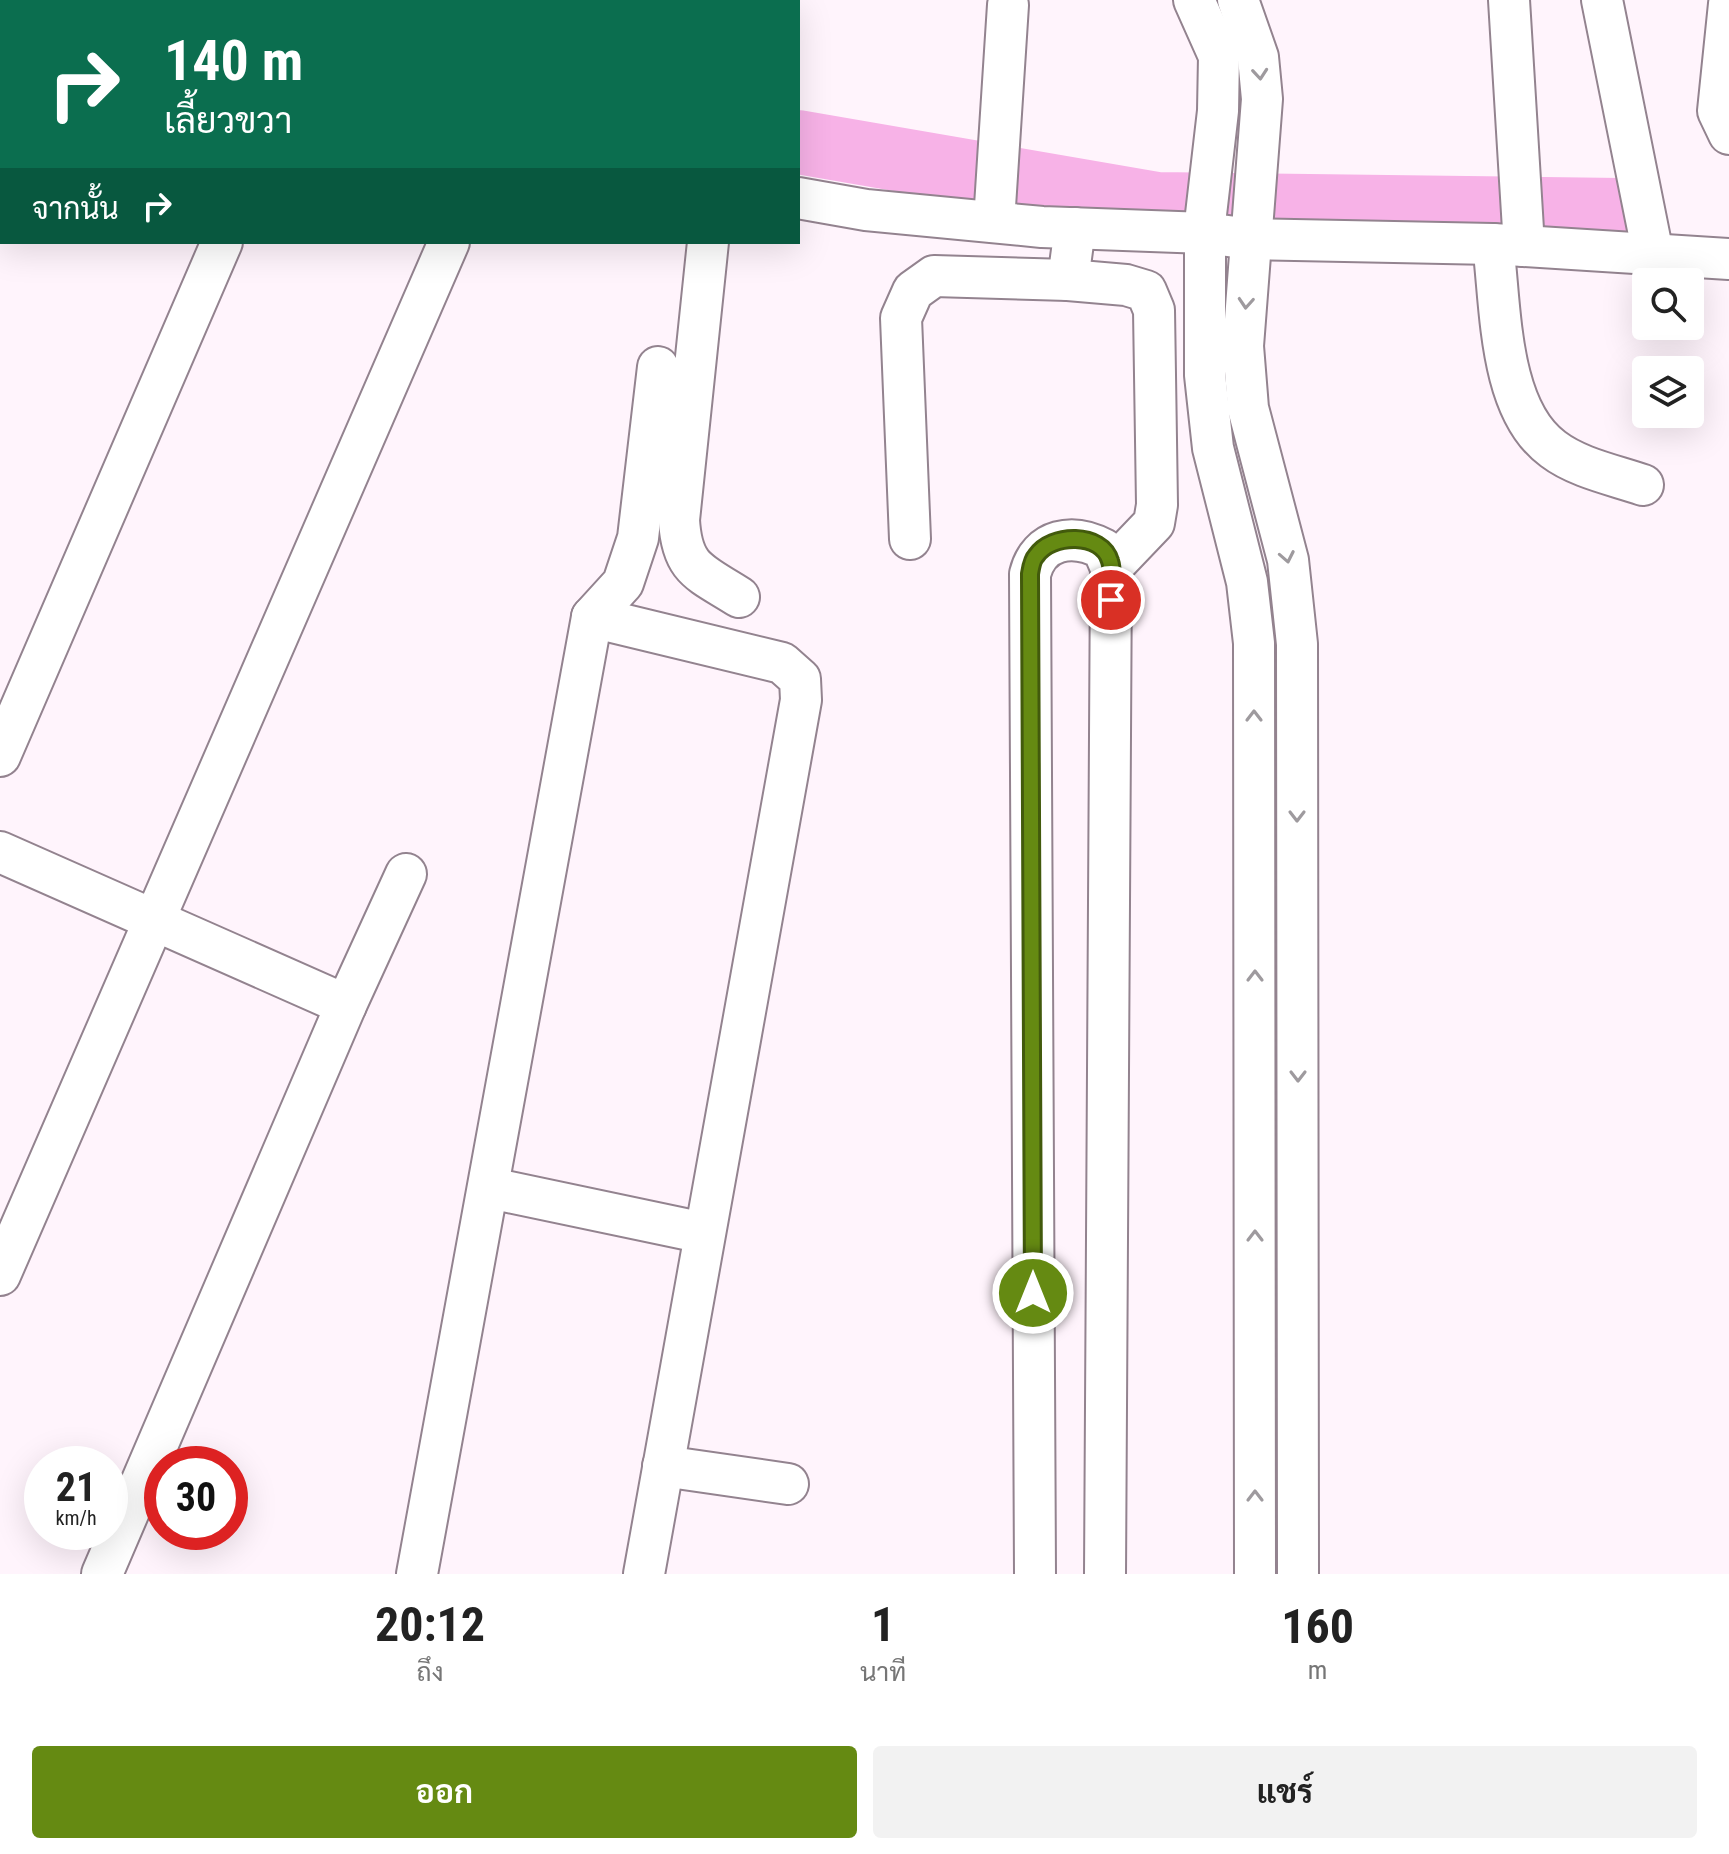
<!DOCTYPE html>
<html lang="th">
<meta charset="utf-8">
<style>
:root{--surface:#fff;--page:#f2f2f2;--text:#222;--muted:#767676;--accent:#658a12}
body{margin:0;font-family:"Roboto Condensed",Sarabun,sans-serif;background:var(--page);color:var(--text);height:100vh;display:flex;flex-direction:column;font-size:30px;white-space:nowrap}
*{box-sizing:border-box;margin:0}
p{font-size:26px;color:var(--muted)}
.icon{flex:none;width:44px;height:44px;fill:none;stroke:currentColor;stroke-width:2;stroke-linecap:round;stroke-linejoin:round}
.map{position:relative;height:1574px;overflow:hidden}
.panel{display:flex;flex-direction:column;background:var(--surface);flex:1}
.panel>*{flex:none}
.hud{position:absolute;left:0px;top:0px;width:800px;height:244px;box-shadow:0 8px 32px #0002;background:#0b6e4f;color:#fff;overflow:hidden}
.tools{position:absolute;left:1632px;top:268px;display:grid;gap:16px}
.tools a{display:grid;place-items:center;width:72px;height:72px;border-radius:8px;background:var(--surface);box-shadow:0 8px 32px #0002;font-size:40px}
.speed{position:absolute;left:24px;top:1446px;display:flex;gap:16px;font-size:40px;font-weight:700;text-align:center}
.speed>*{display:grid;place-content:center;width:104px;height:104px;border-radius:50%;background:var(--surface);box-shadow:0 8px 32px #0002;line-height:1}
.speed small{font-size:20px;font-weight:400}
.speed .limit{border:12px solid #d22;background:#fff;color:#111}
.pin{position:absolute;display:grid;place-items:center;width:68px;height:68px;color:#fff;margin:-34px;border:4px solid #fff;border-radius:50%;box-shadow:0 2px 8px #0007}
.me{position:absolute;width:88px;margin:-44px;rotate:0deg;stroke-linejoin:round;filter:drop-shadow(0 0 6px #0008)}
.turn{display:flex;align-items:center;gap:28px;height:168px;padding:0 32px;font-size:36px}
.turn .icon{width:104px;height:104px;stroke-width:2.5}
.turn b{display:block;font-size:56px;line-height:68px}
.then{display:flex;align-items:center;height:76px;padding:0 32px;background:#0003;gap:16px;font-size:30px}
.eta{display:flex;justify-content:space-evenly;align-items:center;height:136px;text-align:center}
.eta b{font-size:48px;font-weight:700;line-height:56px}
.button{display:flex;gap:16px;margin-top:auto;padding:16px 32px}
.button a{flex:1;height:92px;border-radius:8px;background:var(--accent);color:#fff;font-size:32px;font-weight:700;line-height:92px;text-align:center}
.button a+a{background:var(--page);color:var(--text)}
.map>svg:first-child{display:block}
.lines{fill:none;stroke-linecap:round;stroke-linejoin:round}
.river{stroke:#f7b2e7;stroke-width:64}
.minor-casing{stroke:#93838f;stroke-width:44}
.minor{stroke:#fff;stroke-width:40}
.oneway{stroke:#9e9a9e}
.route-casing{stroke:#425a0c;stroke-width:20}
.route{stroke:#658a12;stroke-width:14}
</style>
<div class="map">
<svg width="1729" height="1574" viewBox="0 0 1729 1574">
<rect width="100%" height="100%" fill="#fff4fc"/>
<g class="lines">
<g class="river">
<polyline points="336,0 340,2"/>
<polyline points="798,142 1157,204 1621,210"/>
</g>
<defs>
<g id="minor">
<polyline points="111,0 117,2"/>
<polyline points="225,0 230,2"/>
<polyline points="1194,0 1219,56 1218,111 1205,223 1205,375 1213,448 1247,582 1254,643 1255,1574"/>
<polyline points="1238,0 1258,57 1262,99 1243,346 1248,408 1288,560 1297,644 1298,1574"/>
<polyline points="1509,0 1524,246"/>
<polyline points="1602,0 1653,254"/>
<polyline points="577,2 577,0"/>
<polyline points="1729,4 1718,111 1729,134"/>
<polyline points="798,198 866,210 1042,227 1205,233 1251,239 1493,244 1729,259"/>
<polyline points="0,208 2,204"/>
<polyline points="994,222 1008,5"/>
<path d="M708,242L679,520C682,570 700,572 739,597"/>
<path d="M1493,244C1501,306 1498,409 1553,449C1578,468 1614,475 1643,485"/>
<polyline points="1068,280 1126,285 1146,291 1154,310 1157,505 1154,523 1111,568"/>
<polyline points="910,539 901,318 913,291 934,276 1068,280 1075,228"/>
<polyline points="592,617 623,583 638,538 658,367"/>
<polyline points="0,756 222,242"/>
<polyline points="0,852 346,1005"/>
<polyline points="490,1188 704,1233"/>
<polyline points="0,1275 449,242"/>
<polyline points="663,1466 788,1484"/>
<polyline points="102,1574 346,1005 406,874"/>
<polyline points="417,1574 592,617 782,663 800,679 801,700 644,1574"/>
<path d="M1035,1574L1030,574C1039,538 1073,533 1103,549L1111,568L1105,1574"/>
</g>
</defs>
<use href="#minor" class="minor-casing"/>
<use href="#minor" class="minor"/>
</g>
<defs><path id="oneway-chevron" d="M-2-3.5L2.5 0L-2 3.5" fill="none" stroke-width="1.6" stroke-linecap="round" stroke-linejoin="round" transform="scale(2)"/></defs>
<g class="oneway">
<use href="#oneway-chevron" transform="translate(1260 74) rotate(85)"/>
<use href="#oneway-chevron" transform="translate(1246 303) rotate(94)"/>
<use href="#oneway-chevron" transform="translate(1287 557) rotate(79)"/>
<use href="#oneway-chevron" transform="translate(1254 716) rotate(-90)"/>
<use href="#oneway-chevron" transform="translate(1297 816) rotate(90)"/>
<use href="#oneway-chevron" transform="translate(1255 976) rotate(-90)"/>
<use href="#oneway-chevron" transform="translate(1298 1076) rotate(90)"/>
<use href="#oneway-chevron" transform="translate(1255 1236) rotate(-90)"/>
<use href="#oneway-chevron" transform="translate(1255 1496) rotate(-90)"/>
</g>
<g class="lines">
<defs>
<path id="route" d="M1033,1293L1030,574C1031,568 1032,560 1036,556C1051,533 1102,532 1110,561C1114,573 1111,588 1111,600"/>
</defs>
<use href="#route" class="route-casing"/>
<use href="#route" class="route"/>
</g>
</svg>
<div class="tools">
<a><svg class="icon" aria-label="search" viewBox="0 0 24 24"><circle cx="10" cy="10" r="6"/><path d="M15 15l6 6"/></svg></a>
<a><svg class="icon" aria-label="layers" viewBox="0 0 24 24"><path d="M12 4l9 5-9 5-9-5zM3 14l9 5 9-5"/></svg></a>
</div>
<div class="speed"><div>21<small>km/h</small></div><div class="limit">30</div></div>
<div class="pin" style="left:1111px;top:600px;background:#d93025"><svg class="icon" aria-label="arrive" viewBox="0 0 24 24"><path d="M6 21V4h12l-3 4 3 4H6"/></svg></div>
<svg class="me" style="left:1033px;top:1293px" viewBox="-20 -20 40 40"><circle r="17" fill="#658a12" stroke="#fff" stroke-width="3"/><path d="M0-11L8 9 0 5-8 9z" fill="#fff"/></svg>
<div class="hud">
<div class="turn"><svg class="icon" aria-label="right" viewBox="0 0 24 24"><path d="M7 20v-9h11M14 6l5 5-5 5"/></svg><div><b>140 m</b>เลี้ยวขวา</div></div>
<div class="then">จากนั้น<svg class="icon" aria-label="right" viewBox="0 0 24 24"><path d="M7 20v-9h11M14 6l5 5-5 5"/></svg></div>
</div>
</div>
<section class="panel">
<div class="eta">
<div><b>20:12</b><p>ถึง</p></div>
<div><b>1</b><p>นาที</p></div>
<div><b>160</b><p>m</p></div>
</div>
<div class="button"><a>ออก</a><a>แชร์</a></div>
</section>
